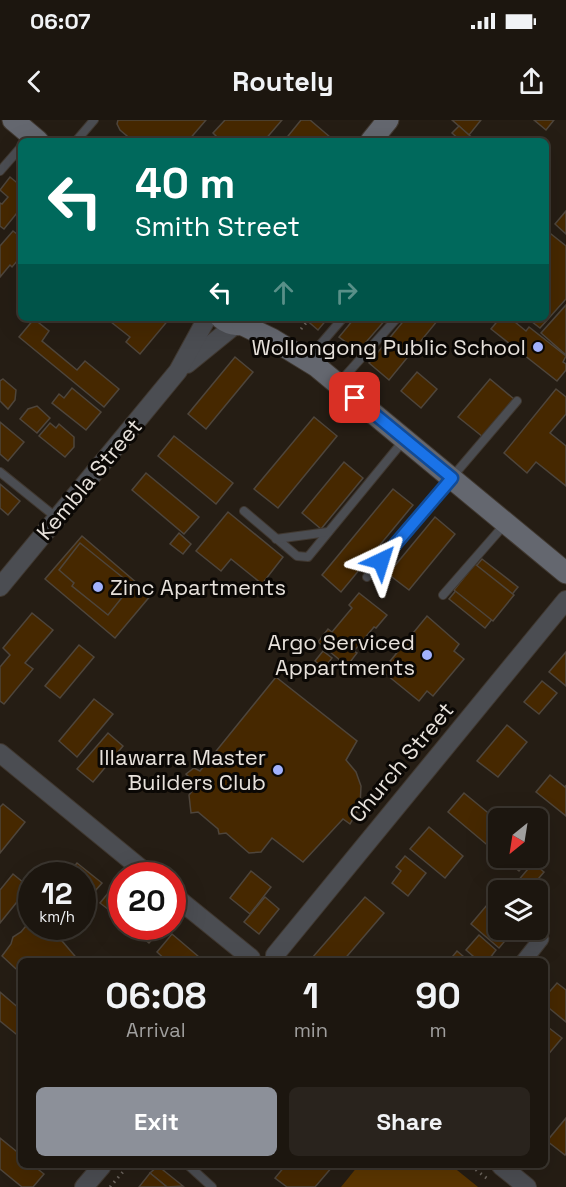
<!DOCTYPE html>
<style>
:root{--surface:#1c160f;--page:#29231d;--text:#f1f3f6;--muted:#a09f9e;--line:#3a352f;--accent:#8c9099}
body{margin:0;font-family:"Space Grotesk",sans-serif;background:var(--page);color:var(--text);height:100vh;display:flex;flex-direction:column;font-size:22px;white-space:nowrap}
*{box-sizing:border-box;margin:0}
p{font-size:20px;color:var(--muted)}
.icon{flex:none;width:33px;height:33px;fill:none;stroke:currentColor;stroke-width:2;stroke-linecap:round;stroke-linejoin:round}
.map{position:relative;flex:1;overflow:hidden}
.drawer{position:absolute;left:18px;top:838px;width:530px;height:210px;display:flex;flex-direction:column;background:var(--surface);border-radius:9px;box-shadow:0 6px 24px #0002,0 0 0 2px var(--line)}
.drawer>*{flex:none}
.top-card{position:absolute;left:18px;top:18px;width:531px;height:183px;border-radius:9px;box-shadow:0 6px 24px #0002,0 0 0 2px var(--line);background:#00695c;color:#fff;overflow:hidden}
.needle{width:39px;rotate:210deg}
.buttons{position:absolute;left:488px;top:688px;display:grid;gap:12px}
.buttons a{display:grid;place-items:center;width:60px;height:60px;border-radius:9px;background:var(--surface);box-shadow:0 6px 24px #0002,0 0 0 2px var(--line);font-size:30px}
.speed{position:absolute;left:18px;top:742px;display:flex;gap:12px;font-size:30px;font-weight:700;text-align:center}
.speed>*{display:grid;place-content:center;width:78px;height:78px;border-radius:50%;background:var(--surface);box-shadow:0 6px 24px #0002,0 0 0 2px var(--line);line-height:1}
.speed small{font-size:15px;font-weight:400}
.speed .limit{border:9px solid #d22;background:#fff;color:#111}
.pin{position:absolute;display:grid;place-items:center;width:51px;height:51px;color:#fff;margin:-26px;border-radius:12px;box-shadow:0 3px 9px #0006}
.me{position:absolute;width:66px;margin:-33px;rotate:41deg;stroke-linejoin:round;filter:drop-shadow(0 0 4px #0008)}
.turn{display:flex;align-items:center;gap:21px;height:126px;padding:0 18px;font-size:27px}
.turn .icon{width:78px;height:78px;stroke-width:2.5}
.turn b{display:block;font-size:42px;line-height:51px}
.lanes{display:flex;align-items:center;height:57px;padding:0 18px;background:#0003;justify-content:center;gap:30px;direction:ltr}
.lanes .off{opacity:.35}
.eta{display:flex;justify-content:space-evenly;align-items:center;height:102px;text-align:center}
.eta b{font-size:36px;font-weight:700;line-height:42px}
.primary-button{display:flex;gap:12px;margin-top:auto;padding:12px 18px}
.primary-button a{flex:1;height:69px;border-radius:9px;background:var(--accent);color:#fff;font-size:24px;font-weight:700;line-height:69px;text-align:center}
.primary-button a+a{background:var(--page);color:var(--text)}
.status{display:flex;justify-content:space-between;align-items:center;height:42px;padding:0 30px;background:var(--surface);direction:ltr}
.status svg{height:16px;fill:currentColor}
header{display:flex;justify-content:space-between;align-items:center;height:78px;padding:0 18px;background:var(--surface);font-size:27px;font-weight:700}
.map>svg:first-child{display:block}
.green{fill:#5b3600}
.building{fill:#462800;stroke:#4e453b;stroke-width:1.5}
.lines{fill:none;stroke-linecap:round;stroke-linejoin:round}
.service-casing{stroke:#403830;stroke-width:10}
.minor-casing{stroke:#403830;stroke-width:17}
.tertiary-casing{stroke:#403830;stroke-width:20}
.secondary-casing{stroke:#403830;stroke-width:23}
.path{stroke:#6e665f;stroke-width:3;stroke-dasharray:1.5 4.5;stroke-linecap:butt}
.service{stroke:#4b4d52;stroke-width:8}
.minor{stroke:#4b4d52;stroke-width:15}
.tertiary{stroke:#4b4d52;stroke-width:18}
.secondary{stroke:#64676f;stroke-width:21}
.route-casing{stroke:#114b97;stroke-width:15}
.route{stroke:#1a73e8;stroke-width:10}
.poi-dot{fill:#a2b2fd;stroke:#0b0805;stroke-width:2}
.labels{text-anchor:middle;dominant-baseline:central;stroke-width:6;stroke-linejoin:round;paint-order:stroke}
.poi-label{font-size:22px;fill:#e7e1db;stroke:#0b0805;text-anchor:end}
.street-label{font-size:22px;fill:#e7e1db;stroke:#0b0805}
</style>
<div class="status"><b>06:07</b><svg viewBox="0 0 49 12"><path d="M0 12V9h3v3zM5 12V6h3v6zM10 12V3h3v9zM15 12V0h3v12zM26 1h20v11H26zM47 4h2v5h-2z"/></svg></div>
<header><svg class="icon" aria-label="back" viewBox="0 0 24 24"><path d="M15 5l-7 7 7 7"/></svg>Routely<svg class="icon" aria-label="share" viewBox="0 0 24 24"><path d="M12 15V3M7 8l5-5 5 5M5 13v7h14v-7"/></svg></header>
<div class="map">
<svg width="566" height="1067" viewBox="0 0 566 1067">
<rect width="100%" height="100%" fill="#251d14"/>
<polygon class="green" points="358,1046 452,1046 478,1067 341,1067"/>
<g class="building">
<polygon points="118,0 206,0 188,21 133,21 120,10 117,4"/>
<polygon points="225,0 282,0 264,21 218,21 219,19 213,13"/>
<polygon points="301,0 310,0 330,17 327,21 284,21"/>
<polygon points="452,0 481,0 469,15"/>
<polygon points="534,0 554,0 546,10"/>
<polygon points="459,6 469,15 477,21 461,21 452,13"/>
<polygon points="10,57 21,66 21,88 4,109 0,106 0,83 2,84 8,77 0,70"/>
<polygon points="566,91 566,114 555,104"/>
<polygon points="546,110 566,126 566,179 540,208 527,198 546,198"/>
<polygon points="13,111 21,117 21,142 18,140 12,147 10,145 0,157 0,126"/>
<polygon points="566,185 566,235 541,213"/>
<polygon points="106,198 170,198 140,234 126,222 130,217"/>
<polygon points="304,198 328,198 318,210"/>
<polygon points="351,198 387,198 360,229 352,222 350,225 339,217 353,200"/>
<polygon points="406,198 435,198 438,200 389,260 369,243"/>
<polygon points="500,198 510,198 526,211 529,207 566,236 563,242 566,244 566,250 557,261 491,209"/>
<polygon points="34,199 49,211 42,221 77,250 85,241 119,269 104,287 19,217"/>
<polygon points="235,237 253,252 206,309 188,294"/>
<polygon points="417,252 437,269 421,288 401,271"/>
<polygon points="3,259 16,270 15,280 8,289 0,281 0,261"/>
<polygon points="490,259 514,279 483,317 458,297"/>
<polygon points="72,268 101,292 86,310 52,283 59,274 64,278"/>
<polygon points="556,269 566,277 566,294 550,313 566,326 566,366 536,342 527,353 504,333"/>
<polygon points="37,286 50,298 37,313 20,299 28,289"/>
<polygon points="314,297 337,316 278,388 254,369"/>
<polygon points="0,302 24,322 8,341 0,334"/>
<polygon points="50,303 56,308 59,304 74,317 74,327 65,337 39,316"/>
<polygon points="174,316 233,363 216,384 158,336"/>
<polygon points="344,342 363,358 321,409 302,393"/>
<polygon points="146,353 199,397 184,414 132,370"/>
<polygon points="0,364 20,381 8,395 0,388"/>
<polygon points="393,369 413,385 341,472 322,455"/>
<polygon points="228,392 283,437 262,464 231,439 221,451 196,431"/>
<polygon points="435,397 455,414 409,470 388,454"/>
<polygon points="179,413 191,424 183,434 170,424"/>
<polygon points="82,416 151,475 115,518 45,459"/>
<polygon points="80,423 132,465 108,495 72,466 74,463 59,450"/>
<polygon points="482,439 518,467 485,508 449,479"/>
<polygon points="475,444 514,475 493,501 454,470"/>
<polygon points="359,473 387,495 376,508 374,507 354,531 357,533 347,546 318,522 328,509 332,512 352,488 349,485"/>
<polygon points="32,493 53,510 25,543 33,549 4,584 0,581 0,547 10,535 3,528"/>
<polygon points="427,496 459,524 454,531 464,539 433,576 427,571 419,581 382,551"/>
<polygon points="79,525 94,537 60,578 45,566"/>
<polygon points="323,531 332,538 324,549 315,541"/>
<polygon points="566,532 566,566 549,552"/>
<polygon points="276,557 357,621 346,640 356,652 361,666 360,687 350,704 343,699 303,742 272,718 261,732 249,733 226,713 219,714 218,709 198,692 191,693 189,675 197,665 186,654 194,648 200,651"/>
<polygon points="542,561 557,573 539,594 524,582"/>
<polygon points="94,579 113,594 77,637 59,621"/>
<polygon points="507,605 527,622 498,657 477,641"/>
<polygon points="108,613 123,626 93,662 77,649"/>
<polygon points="550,655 565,667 566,665 566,696 536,672"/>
<polygon points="464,673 498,701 498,734 448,692"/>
<polygon points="3,684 25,702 0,733 0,687"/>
<polygon points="429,707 463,736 445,758 410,729"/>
<polygon points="405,736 426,753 408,776 392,763 401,751 396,747"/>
<polygon points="503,738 530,738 519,751"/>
<polygon points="77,743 102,763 82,786 82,756 66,756"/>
<polygon points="533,743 544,752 528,771 517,762"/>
<polygon points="251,751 271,767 250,794 230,778"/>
<polygon points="13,754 29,767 0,803 0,770"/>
<polygon points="114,766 122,772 122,800 100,783"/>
<polygon points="265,777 279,789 259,814 244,802"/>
<polygon points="365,777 384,793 342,842 316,842 312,838"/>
<polygon points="487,785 498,795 498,810 514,810 499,828 471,804"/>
<polygon points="30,801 32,807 37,807 49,816 62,821 80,842 21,842 21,853 15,848 2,836 11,824 13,817 21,812"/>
<polygon points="130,807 163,807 149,823"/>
<polygon points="172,814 199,837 197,839 200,842 168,842 157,832"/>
<polygon points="479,815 496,830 487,842 480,842 466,830"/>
<polygon points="457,831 470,842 448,842"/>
<polygon points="557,863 566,870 566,902 544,884 544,878"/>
<polygon points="0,872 21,890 21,918 0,901"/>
<polygon points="544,904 562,918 547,936 544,933"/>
<polygon points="566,998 566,1033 565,1035 547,1021"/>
<polygon points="0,1018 21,1035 21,1046 34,1046 44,1054 33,1067 22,1067 0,1049"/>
<polygon points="158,1046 183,1066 167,1067 150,1053"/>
<polygon points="285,1046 333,1046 315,1067 287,1067 275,1058"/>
<polygon points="150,1053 167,1067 139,1067"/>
</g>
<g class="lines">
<defs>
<g id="service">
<polyline points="76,21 94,0"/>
<polyline points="0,51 21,27"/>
<polyline points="307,240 343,198"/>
<polyline points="338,264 397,198"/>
<polyline points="0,352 57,398"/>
<polyline points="244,391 297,436 308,437 404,320"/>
<polyline points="276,419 328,412"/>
<polyline points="367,457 517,281"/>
<polyline points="443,475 505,404"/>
<polyline points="189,1046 212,1067"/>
</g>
<polyline id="minor" points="523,842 541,819"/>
<g id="tertiary">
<polyline points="187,244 235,205"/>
<polyline points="0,467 178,251 207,198"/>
<polyline points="0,633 150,756"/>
<polyline points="172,774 251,838"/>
<polyline points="275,835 566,480"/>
<polyline points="501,1046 527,1067"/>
<polyline points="84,1067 102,1046"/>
</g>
<g id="secondary">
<polyline points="13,0 38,21"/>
<polyline points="371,21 388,0"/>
<path d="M221,198C231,206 242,207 253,200"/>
<polyline points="243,205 272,219 316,246 566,453"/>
</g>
</defs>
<use href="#service" class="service-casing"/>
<use href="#minor" class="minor-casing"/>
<use href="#tertiary" class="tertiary-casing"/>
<use href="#secondary" class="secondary-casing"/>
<g class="path">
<polyline points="301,209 306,203"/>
<polyline points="471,1046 489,1060"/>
<polyline points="110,1067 128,1046"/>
</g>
<use href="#service" class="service"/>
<use href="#minor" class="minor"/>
<use href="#tertiary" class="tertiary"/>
<use href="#secondary" class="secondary"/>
</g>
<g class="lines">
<defs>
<polyline id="route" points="355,278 452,358 381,441"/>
</defs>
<use href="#route" class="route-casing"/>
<use href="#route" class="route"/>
</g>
<g class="poi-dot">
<circle cx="538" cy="227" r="6"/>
<circle cx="98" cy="467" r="6"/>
<circle cx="427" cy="535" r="6"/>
<circle cx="278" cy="650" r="6"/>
</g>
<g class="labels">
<g class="poi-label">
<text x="526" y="227">Wollongong Public School</text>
<text x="110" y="467" text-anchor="start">Zinc Apartments</text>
<text x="415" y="522">Argo Serviced<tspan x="415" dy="25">Appartments</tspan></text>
<text x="266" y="637">Illawarra Master<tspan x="266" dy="25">Builders Club</tspan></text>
</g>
<g class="street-label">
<text transform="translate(89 359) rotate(-50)">Kembla Street</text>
<text transform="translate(401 642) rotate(-50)">Church Street</text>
</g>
</g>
</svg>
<div class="buttons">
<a><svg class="needle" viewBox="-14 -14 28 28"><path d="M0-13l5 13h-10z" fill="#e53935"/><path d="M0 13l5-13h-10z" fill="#a09f9e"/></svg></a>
<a><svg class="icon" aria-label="layers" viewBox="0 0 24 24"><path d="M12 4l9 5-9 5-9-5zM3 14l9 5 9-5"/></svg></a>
</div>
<div class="speed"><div>12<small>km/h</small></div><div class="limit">20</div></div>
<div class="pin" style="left:355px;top:278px;background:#d93025"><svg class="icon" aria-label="arrive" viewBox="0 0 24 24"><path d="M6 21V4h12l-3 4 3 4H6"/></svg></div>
<svg class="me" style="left:381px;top:441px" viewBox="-20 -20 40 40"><path d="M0-17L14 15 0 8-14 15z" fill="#1a73e8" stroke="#fff" stroke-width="4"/></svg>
<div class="top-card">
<div class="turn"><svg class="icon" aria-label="left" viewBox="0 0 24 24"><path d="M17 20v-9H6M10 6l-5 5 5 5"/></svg><div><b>40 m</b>Smith Street</div></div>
<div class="lanes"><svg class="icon" aria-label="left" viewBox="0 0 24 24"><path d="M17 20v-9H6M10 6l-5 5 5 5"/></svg><svg class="icon off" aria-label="ahead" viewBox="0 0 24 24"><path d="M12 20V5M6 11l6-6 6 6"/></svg><svg class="icon off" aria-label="right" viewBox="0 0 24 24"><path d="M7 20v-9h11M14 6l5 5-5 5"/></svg></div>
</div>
<section class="drawer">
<div class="eta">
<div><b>06:08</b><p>Arrival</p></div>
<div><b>1</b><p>min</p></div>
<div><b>90</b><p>m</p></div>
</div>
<div class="primary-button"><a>Exit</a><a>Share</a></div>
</section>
</div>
